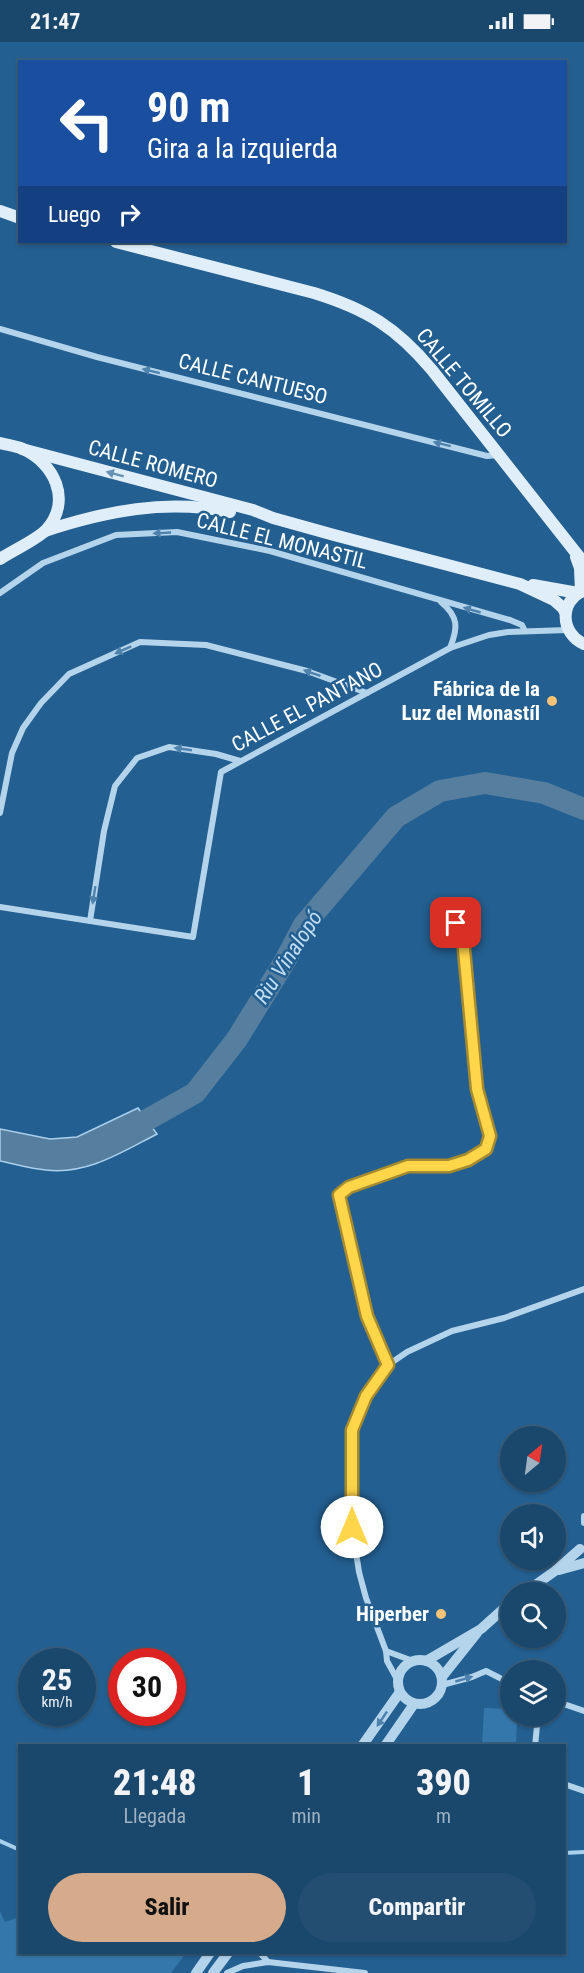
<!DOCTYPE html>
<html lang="es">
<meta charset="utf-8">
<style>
:root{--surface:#1a476c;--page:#234e72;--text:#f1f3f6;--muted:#9fb2c2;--line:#385f7f;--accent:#d6ab8b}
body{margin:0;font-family:"Roboto Condensed",sans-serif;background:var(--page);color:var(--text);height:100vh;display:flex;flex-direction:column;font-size:22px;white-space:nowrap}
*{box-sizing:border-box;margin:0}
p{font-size:20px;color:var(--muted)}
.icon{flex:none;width:33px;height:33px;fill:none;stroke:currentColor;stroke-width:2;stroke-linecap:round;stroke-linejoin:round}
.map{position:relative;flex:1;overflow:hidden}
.details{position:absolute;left:18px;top:1702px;width:548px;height:210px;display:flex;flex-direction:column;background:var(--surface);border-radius:0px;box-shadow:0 2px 4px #0004,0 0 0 2px var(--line)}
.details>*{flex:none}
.top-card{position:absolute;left:18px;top:18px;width:549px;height:183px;border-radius:0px;box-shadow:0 2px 4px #0004,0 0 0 2px var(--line);background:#1a4fa0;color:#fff;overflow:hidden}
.needle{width:39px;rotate:29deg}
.buttons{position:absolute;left:500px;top:1384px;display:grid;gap:12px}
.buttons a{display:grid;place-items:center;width:66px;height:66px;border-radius:50%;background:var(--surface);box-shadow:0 2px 4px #0004,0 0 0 2px var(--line);font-size:30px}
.speed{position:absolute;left:18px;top:1606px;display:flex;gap:12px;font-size:30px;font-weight:700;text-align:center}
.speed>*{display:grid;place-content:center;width:78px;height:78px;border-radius:50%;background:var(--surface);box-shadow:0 2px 4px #0004,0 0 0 2px var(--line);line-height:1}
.speed small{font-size:15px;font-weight:400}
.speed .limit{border:9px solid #d22;background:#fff;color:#111}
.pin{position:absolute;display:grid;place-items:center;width:51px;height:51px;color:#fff;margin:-26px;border-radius:12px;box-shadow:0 3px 9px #0006}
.me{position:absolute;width:66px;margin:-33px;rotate:0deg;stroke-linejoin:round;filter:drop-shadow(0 0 4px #0008)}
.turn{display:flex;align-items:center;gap:21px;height:126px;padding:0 30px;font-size:27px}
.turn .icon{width:78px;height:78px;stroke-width:2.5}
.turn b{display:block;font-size:42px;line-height:51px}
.then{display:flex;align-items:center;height:57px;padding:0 30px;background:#0003;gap:12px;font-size:22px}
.eta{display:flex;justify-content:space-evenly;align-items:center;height:102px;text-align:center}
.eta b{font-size:36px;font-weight:800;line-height:42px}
.button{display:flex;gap:12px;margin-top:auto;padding:12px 30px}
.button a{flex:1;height:69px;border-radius:36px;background:var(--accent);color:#111;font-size:24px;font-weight:800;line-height:69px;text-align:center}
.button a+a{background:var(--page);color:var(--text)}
.status{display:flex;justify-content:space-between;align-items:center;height:42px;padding:0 30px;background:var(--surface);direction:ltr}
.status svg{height:16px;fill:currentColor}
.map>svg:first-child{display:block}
.green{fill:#3478ab}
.water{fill:#557e9f;stroke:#a9d0ed;stroke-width:1.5}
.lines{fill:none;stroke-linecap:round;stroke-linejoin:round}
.stream{stroke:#a9d0ed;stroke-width:4}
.river{stroke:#557e9f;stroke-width:22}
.minor{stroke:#b4d4ec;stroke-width:6}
.tertiary{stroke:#b4d4ec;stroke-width:10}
.secondary{stroke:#e0eef9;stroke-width:12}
.oneway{fill:#4e82ac}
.oneway2{fill:#6591b5}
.route-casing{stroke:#a68a30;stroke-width:15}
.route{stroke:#ffd54a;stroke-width:10}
.poi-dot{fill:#f7c378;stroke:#235f90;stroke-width:2}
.labels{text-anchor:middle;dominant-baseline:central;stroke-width:5;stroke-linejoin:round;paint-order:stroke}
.street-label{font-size:21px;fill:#fff;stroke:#235f90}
.poi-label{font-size:21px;font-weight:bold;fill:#fff;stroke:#235f90;text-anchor:end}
.water-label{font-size:22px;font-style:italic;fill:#c0ddf3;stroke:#235f90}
</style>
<div class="status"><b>21:47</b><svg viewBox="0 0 49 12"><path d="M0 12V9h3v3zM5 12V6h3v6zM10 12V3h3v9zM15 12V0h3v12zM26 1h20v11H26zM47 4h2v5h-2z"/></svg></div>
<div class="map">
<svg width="584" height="1931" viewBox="0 0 584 1931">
<rect width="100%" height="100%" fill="#235f90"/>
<g class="green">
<polygon points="484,1666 510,1667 510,1674 517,1674 516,1704 482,1704"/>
<polygon points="0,1869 5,1880 19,1875 20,1911 186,1911 171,1931 0,1931"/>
</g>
<path class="water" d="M138,1066L157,1092C122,1110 87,1133 46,1128C31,1127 15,1122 0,1119V1087L50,1097L77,1095Z"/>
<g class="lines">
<g class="stream">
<polyline points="0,1799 20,1808"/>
<polyline points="564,1811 584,1810"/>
</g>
<polyline class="river" points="120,1093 195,1051 237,997 285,919 304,883 396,775 440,749 485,741 544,751 584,767"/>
<g class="minor">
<polyline points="0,287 97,315 487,414 498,413"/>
<polyline points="0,551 43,521 116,493 177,490 270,509 510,578 522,583 525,589"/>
<path d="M441,560C459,575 458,586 450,606"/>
<polyline points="0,771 12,711 23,686 41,661 69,632 140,600 206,603 307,629 367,651"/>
<polyline points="0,865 193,895 221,730 450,606 489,593 508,590 568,588"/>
<polyline points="90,879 104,789 115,744 137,716 169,705 216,712 240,719"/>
<polyline points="388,1323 367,1274 339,1153 349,1145 408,1124 449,1124 468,1118 486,1107 490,1094 477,1047 462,886 456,881"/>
<polyline points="584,1474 584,1481"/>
<polyline points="386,1609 413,1619"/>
<polyline points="398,1639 387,1619 386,1609 366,1556 359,1530 352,1485 352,1387 366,1354 388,1323 407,1310 452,1289 504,1276 584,1247"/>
<polyline points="442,1643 472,1635 486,1629 510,1641"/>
<polyline points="555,1659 584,1669"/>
<polyline points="535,1704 538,1674"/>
<polyline points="564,1742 584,1749"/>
<polyline points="260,1911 268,1920"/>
<polyline points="227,1931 243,1924 268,1920 365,1931"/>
</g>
<g class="tertiary">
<polyline points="559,1528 584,1521"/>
<polyline points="524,1551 555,1529 580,1507"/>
<circle cx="420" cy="1640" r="22"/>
<polyline points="426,1619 481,1587 510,1561"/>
<polyline points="442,1635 477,1591"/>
<polyline points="362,1704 400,1650"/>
<polyline points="385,1704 414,1662"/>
<polyline points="196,1931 210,1911"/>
<polyline points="213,1931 228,1911"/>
</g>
<g class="secondary">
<polyline points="0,169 20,176"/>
<path d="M116,200L314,251C366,267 396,285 432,328L584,521"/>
<path d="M0,401C7,403 16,404 23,407C54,421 72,458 47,487C37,498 13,508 0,517"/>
<polyline points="22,407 253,468 273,476 334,493 520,542 554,558 563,566 565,570"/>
<path d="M45,489C106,469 166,457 230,470"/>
<polyline points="576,515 580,526 581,550"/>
<polyline points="533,543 578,551"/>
<path d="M584,548C559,559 560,591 584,602"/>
</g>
</g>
<defs><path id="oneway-solid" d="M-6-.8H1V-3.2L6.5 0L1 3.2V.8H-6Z" transform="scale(1.5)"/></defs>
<g class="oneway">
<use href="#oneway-solid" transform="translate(151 329) rotate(-166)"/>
<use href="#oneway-solid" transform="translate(442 402) rotate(-166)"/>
<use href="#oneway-solid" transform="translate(162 491) rotate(177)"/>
<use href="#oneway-solid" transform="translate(472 568) rotate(-164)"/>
<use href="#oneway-solid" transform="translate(123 608) rotate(156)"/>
<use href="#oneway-solid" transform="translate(312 631) rotate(-161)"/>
<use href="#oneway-solid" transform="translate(183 707) rotate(-172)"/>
<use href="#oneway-solid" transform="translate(94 853) rotate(99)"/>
<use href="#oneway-solid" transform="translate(464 1637) rotate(-16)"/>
<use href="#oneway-solid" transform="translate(382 1677) rotate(124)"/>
</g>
<use class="oneway2" href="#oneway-solid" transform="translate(115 432) rotate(-165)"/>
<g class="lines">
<defs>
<polyline id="route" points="352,1485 352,1388 366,1354 388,1323 367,1274 339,1153 349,1145 408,1124 449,1124 468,1118 486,1107 490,1094 477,1047 462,886 456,881"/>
</defs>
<use href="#route" class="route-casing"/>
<use href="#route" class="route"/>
</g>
<g class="poi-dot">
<circle cx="552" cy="659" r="6"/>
<circle cx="441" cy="1572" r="6"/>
</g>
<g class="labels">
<g class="street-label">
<text transform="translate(253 337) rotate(14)">CALLE CANTUESO</text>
<text transform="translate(464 341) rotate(50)">CALLE TOMILLO</text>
<text transform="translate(153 422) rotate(15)">CALLE ROMERO</text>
<text transform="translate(282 499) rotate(14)">CALLE EL MONASTIL</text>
<text transform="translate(307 665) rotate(-28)">CALLE EL PANTANO</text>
</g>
<g class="poi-label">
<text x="540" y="647">Fábrica de la<tspan x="540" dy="24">Luz del Monastíl</tspan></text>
<text x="429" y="1572">Hiperber</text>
</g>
<g class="water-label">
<text transform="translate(288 915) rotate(-57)">Riu Vinalopó</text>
</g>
</g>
</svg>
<div class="buttons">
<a><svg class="needle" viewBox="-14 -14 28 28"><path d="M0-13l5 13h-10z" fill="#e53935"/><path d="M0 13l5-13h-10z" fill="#9fb2c2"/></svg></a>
<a><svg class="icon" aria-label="sound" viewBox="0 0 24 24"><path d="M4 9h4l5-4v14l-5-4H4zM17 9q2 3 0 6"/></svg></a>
<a><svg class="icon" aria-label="search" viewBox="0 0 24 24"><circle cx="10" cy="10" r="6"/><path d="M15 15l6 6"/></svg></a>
<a><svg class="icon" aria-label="layers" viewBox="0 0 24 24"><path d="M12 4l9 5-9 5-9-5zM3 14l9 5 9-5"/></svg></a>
</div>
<div class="speed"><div>25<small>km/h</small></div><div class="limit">30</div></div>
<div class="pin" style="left:456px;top:881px;background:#d93025"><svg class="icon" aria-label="arrive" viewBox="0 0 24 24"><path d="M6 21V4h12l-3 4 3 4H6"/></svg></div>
<svg class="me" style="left:352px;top:1485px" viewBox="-20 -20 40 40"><circle r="19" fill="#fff"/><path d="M0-13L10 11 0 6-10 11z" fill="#ffd54a"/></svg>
<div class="top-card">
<div class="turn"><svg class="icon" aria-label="left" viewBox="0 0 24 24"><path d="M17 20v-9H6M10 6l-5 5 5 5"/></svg><div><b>90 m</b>Gira a la izquierda</div></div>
<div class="then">Luego<svg class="icon" aria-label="right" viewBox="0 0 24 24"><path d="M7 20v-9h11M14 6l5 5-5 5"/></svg></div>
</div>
<section class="details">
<div class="eta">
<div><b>21:48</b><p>Llegada</p></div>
<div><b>1</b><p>min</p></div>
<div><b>390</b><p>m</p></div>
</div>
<div class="button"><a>Salir</a><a>Compartir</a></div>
</section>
</div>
